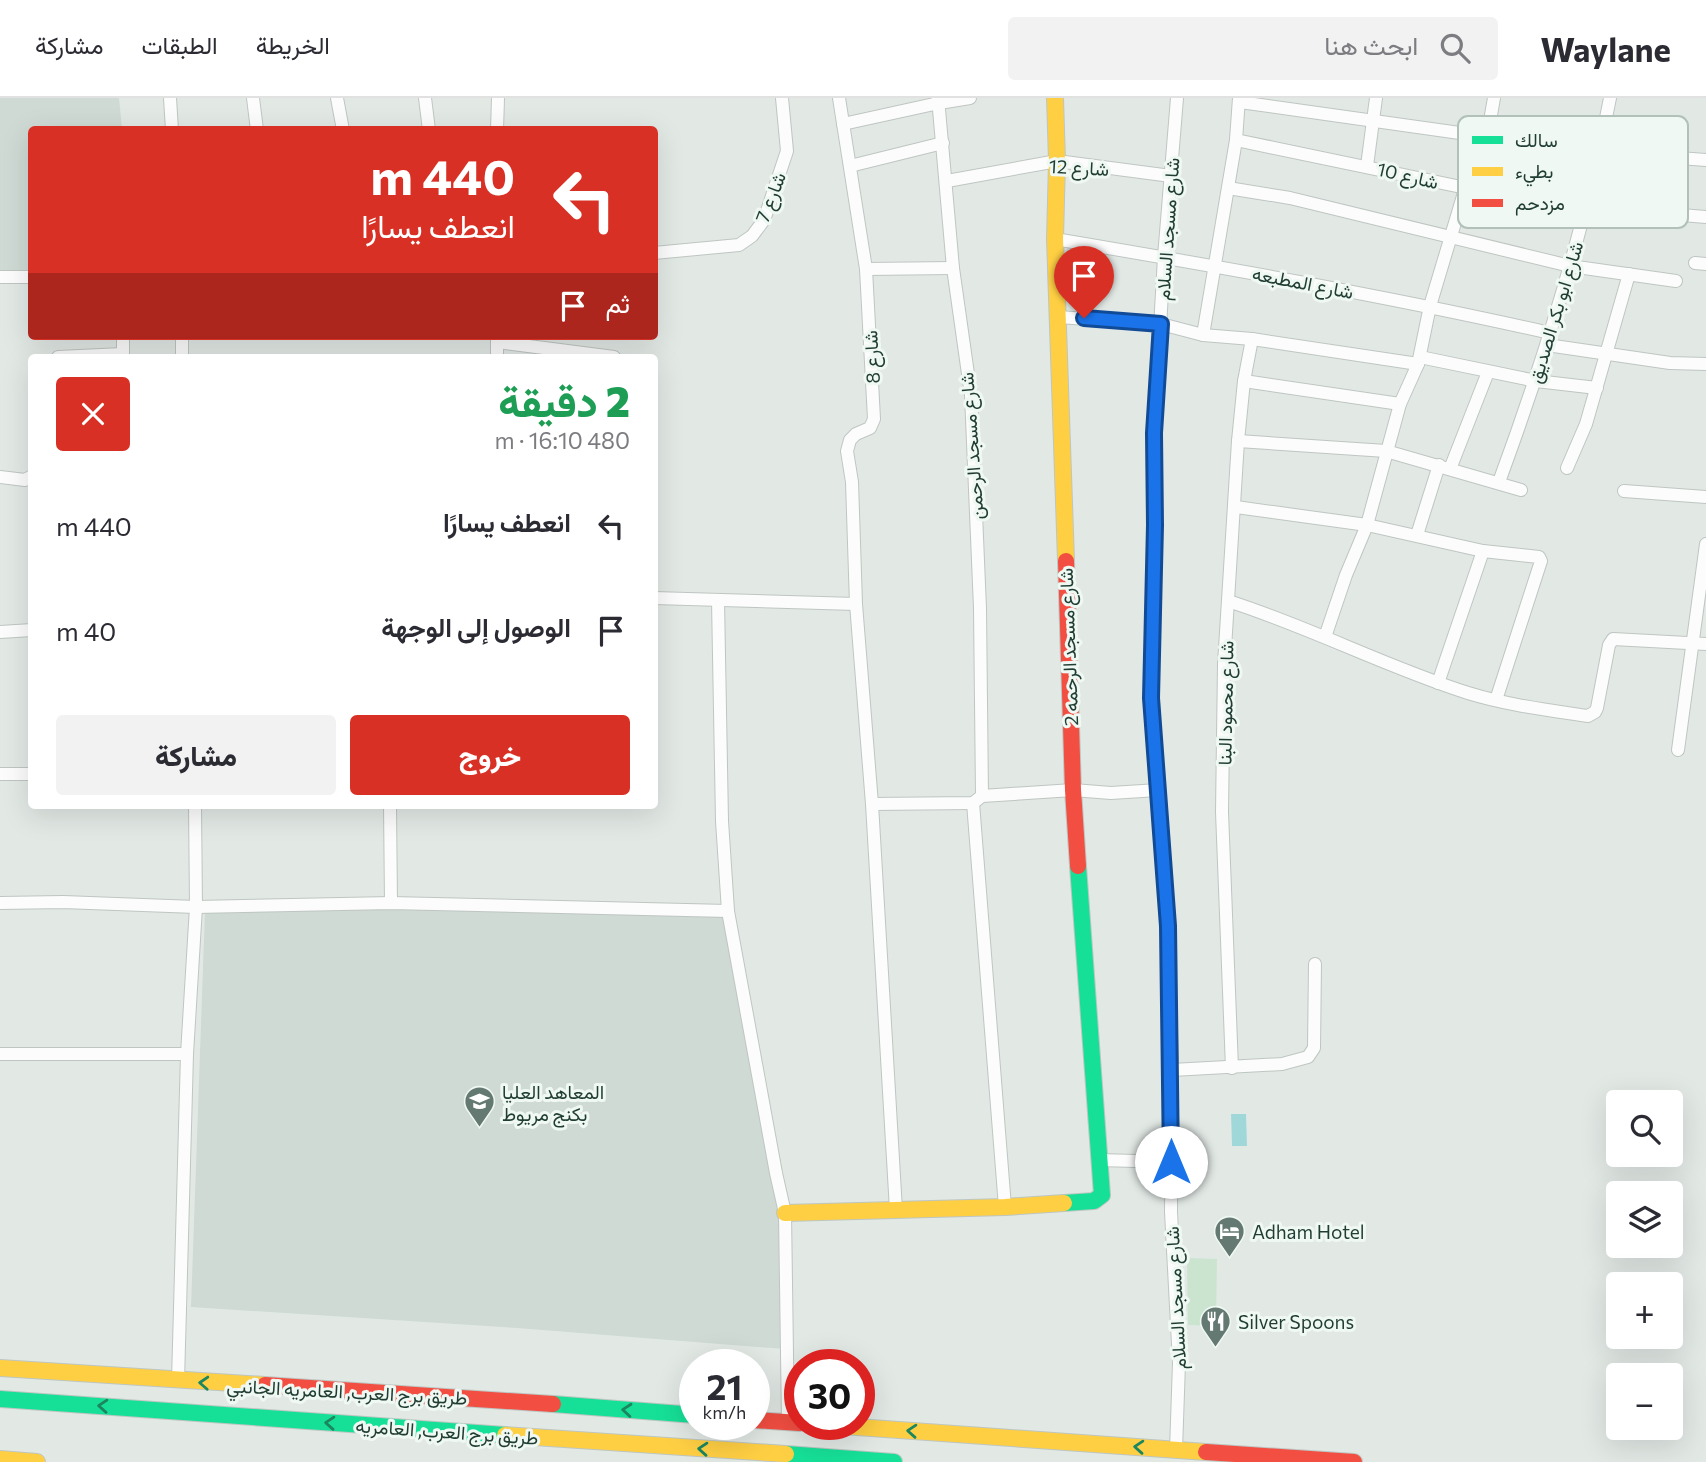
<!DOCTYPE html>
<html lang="ar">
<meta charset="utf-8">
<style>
:root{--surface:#fff;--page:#f2f2f3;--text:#2b2b33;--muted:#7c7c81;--line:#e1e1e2;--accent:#d93025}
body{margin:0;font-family:Commissioner,Vazirmatn,sans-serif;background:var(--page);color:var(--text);direction:rtl;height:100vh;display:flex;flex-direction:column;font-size:26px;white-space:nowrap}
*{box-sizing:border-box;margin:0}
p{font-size:23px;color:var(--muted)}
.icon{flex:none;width:38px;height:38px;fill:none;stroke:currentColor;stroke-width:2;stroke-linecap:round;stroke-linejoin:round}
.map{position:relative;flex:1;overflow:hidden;direction:ltr}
.sheet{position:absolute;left:28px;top:256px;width:630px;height:455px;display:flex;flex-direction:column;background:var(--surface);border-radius:7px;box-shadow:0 7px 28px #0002;direction:rtl}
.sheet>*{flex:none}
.hud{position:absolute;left:28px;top:28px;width:630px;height:214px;border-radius:7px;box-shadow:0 7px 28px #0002;direction:rtl;background:#d93025;color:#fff;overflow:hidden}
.buttons{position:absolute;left:1606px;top:992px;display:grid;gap:14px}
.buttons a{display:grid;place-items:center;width:77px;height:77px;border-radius:7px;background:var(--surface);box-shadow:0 7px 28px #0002;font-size:35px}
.speed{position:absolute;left:679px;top:1251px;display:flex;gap:14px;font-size:35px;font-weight:700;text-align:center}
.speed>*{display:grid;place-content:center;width:91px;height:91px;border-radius:50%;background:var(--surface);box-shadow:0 7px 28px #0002;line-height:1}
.speed small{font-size:18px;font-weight:400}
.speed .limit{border:10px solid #d22;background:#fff;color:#111}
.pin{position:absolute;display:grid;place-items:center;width:60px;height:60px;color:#fff;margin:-72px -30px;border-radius:50% 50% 50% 0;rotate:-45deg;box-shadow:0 0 7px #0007}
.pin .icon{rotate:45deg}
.me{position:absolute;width:77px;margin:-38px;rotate:0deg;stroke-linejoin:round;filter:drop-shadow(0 0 5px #0008)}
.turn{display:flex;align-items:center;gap:24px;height:147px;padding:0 28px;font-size:32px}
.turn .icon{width:91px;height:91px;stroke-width:2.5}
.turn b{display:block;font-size:49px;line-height:60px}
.then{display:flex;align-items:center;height:66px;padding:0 28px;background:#0003;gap:14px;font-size:26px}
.round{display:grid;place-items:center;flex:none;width:74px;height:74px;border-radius:7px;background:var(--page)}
.summary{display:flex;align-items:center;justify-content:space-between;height:119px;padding:0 28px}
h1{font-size:42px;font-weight:800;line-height:52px;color:#1e9e55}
.button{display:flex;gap:14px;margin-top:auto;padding:14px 28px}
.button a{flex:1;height:80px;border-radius:7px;background:var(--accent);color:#fff;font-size:28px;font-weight:800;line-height:80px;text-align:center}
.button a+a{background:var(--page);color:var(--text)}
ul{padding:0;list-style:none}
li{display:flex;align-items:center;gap:21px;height:105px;padding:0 28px}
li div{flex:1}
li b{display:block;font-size:26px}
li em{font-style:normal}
header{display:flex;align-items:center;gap:42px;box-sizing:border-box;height:98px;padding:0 35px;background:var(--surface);border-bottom:2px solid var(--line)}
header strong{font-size:33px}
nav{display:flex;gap:38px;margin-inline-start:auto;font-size:24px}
.search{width:490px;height:63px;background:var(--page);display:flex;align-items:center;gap:18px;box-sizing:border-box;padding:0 24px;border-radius:7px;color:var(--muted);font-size:26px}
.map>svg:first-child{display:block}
.built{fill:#cfdad5}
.green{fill:#cae4cf}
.water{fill:#a0d8da}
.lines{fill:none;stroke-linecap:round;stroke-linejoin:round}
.street-casing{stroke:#bfc6c2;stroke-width:14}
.fast-casing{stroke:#bec6c2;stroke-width:18}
.slow-casing{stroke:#bec6c2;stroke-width:18}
.jam-casing{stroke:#bec6c2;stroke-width:18}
.street{stroke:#fbfcfb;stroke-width:12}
.fast{stroke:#16e098;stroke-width:16}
.slow{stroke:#ffcf43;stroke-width:16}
.jam{stroke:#f24e42;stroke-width:16}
.oneway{stroke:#1b8660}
.route-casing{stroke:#114b97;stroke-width:18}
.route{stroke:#1a73e8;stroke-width:12}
.labels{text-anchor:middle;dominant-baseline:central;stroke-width:6;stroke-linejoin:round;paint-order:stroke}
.street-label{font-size:19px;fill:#1f3d32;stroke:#f0f8f3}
.poi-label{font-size:19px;fill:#1f3d32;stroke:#f0f8f3;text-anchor:start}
.key{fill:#f0f8f3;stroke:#b1c0b9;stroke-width:2}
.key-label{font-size:19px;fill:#1f3d32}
</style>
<header>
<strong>Waylane</strong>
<div class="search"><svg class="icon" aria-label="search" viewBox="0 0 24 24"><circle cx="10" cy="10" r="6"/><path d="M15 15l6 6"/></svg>ابحث هنا</div>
<nav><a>الخريطة</a><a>الطبقات</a><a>مشاركة</a></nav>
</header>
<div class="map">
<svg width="1706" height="1364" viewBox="0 0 1706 1364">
<rect width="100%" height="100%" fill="#e2e9e5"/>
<g class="built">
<polygon points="0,0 119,0 122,31 32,32 31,172 0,173"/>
<polygon points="377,810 725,819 745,938 781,1119 784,1251 517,1230 191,1209 205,813"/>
</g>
<polygon class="green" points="1187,1160 1217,1161 1216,1228 1188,1227"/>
<polygon class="water" points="1231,1016 1246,1016 1247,1048 1232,1048"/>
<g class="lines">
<defs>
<g id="street">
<polyline points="170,0 172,32"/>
<polyline points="253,0 257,32"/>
<polyline points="337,0 343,32"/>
<polyline points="425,0 429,32"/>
<polyline points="839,0 866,171 874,321 870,330 856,336 850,342 847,353 852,384 856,506 872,706 896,1112"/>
<polyline points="938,0 953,170 971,297 980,510 982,698"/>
<polyline points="1240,4 1481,38"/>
<polyline points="843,26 939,5 970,0"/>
<polyline points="497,32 498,0"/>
<polyline points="1488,34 1600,54 1706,62"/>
<polyline points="1236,42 1466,90 1586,109 1706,119"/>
<polyline points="850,68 943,45"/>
<polyline points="1367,68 1376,0"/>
<polyline points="947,83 1057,63 1171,78"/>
<polyline points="1228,90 1290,100 1570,168 1676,183"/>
<path d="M1055,141C1221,169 1386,198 1550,235"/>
<polyline points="654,155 739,147 752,138 764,122 787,53 782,0"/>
<polyline points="1695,165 1706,166"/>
<polyline points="866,171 953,170"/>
<polyline points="0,179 32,179"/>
<polyline points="1058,219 1161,226 1203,237 1252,241 1418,266"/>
<polyline points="1203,237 1236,42 1239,0"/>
<polyline points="123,238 123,259"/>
<polyline points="182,238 182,259"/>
<polyline points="497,244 614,259"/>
<polyline points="1547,247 1670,265 1706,266"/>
<polyline points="58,259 123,256"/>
<polyline points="497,259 497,238"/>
<polyline points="1420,259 1536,283 1597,290"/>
<polyline points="1244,283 1400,306"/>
<polyline points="1238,343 1386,353 1521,392"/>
<polyline points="1567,370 1586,326 1629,176"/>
<polyline points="1450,371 1488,274"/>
<polyline points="0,379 25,382 32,378"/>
<path d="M1499,384C1545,259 1585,132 1610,0"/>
<polyline points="1624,393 1706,399"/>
<polyline points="1236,409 1367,427 1483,453 1539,459 1541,463 1496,602"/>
<polyline points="1417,437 1439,367"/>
<polyline points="654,500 856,506"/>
<polyline points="718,502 722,723 728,813 776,1075 785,1115 788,1325"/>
<path d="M1228,503C1310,529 1386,569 1468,595C1507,607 1548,612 1588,618L1595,614L1597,610L1609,547L1613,541L1706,546"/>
<polyline points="0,534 32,532"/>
<polyline points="1325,539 1346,477 1367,427 1400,306 1418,266 1430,208 1481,38 1488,34 1494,0"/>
<polyline points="1438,585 1483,453"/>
<polyline points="1678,652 1706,446"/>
<polyline points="0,676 32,676"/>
<polyline points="973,705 1005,1109"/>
<polyline points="872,706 973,705 982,698 1073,692 1111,695 1158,692"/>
<polyline points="390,707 391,805"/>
<polyline points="0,805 63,804 196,809 391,805 728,813"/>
<polyline points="0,956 187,956"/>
<polyline points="1232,970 1222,714 1224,566 1238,343 1244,283 1252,241"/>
<polyline points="1172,972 1282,966 1308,959 1314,950 1315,866"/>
<polyline points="1099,1062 1172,1064"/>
<polyline points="178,1283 187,956 196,809 195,707"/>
<polyline points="1176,1352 1179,1265 1171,1114 1172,972 1168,828 1151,600 1151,550 1155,427 1154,335 1164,159 1177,0"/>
</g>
<g id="fast">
<polyline points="1064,1105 1094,1103 1102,1097 1078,768"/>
<polyline points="0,1301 505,1337"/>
<polyline points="553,1306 695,1317"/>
<polyline points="786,1356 894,1364"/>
</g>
<g id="slow">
<polyline points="1055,0 1057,63 1055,141 1066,463"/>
<polyline points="785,1115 1005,1109 1064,1105"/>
<polyline points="0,1270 265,1287"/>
<polyline points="815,1326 1206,1354"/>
<polyline points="505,1337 786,1356"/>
<polyline points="0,1361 37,1364"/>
</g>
<g id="jam">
<polyline points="1066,463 1073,692 1078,768"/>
<polyline points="265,1287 553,1306"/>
<polyline points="754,1322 800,1325"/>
<polyline points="1206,1354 1354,1364"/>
</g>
</defs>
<use href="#street" class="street-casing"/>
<use href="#fast" class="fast-casing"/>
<use href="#slow" class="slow-casing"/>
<use href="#jam" class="jam-casing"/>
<use href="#street" class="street"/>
<use href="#fast" class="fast"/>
<use href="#slow" class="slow"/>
<use href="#jam" class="jam"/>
</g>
<defs><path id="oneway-chevron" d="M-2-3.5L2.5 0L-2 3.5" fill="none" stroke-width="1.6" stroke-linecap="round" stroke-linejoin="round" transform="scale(1.75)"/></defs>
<g class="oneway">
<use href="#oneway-chevron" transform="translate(204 1285) rotate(-177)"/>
<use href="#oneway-chevron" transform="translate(103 1308) rotate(-176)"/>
<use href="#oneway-chevron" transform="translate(627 1312) rotate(-175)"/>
<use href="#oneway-chevron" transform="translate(330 1325) rotate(-176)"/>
<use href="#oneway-chevron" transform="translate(912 1333) rotate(-176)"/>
<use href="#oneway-chevron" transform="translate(1139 1349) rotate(-176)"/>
<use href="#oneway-chevron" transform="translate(703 1351) rotate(-176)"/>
</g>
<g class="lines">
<defs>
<polyline id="route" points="1084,220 1161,226 1154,335 1155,427 1151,600 1168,828 1171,1064"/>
</defs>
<use href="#route" class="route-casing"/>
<use href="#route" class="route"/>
</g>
<defs>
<symbol id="university-pin" viewBox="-11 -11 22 30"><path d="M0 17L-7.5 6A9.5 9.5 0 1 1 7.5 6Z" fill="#637971" stroke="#f0f8f3"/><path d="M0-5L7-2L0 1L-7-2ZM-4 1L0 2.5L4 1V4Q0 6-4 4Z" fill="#fff"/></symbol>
<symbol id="hotel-pin" viewBox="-11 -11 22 30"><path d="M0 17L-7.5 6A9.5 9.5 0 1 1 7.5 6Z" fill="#637971" stroke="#f0f8f3"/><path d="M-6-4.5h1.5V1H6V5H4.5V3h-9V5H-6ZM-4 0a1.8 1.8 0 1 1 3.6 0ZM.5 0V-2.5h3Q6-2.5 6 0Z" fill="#fff"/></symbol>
<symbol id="restaurant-pin" viewBox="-11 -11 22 30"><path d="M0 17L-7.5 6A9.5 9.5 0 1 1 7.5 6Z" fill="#637971" stroke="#f0f8f3"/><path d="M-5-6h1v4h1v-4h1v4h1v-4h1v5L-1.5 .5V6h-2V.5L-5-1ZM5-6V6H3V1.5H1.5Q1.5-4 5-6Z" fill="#fff"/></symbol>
</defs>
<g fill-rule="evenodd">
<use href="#university-pin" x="462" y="986" width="35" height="47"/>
<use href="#hotel-pin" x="1212" y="1116" width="35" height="47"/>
<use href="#restaurant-pin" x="1198" y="1206" width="35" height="47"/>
</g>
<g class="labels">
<g class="street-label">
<text transform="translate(1079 69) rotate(3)">شارع 12</text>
<text transform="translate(1408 77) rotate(13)">شارع 10</text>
<text transform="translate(770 99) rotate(-69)">شارع 7</text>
<text transform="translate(1167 131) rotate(-86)">شارع مسجد السلام</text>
<text transform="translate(1303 184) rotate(11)">شارع المطبعه</text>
<text transform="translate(1555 214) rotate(-73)">شارع ابو بكر الصديق</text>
<text transform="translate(871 259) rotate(-93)">شارع 8</text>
<text transform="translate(971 348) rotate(-94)">شارع مسجد الرحمن</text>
<text transform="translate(1068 549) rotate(-92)">شارع مسجد الرحمه 2</text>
<text transform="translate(1225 605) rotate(-89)">شارع محمود البنا</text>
<text transform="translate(1175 1200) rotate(-93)">شارع مسجد السلام</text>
<text transform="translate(347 1293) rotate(3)">طريق برج العرب, العامريه الجانبي</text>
<text transform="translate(447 1333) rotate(4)">طريق برج العرب, العامريه</text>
</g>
<g class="poi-label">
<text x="502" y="993">المعاهد العليا<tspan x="502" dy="22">بكنج مريوط</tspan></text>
<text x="1252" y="1133">Adham Hotel</text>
<text x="1238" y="1223">Silver Spoons</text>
</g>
</g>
<rect x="1458" y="18" width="230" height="112" rx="10" class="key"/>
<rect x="1472" y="38" width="31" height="8" fill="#16e098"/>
<rect x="1472" y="69" width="31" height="9" fill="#ffcf43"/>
<rect x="1472" y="101" width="31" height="8" fill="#f24e42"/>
<g class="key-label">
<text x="1515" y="49">سالك</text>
<text x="1515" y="80">بطيء</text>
<text x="1515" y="112">مزدحم</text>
</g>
</svg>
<div class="buttons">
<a><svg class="icon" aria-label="search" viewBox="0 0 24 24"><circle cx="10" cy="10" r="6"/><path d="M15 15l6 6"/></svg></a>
<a><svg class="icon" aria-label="layers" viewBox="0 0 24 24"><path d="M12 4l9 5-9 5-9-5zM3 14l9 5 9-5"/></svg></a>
<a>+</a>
<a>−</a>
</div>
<div class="speed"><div>21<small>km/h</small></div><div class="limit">30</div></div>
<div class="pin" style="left:1084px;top:220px;background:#d93025"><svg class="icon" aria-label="arrive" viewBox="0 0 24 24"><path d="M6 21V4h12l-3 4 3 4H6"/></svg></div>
<svg class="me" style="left:1171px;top:1064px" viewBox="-20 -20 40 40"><circle r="19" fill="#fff"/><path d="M0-13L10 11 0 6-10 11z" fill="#1a73e8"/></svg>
<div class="hud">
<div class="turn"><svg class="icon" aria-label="left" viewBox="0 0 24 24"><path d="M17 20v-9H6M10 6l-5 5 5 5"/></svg><div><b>440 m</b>انعطف يسارًا</div></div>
<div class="then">ثم<svg class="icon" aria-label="arrive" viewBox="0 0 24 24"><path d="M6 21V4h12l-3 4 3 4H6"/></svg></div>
</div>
<section class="sheet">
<div class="summary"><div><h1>2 دقيقة</h1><p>480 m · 16:10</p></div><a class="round" style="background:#d93025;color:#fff"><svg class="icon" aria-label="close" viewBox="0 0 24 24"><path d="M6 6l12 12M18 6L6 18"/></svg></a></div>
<ul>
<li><svg class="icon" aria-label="left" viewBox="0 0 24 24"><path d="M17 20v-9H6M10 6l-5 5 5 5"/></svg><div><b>انعطف يسارًا</b></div><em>440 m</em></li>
<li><svg class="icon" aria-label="arrive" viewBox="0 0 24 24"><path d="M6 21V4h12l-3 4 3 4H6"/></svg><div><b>الوصول إلى الوجهة</b></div><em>40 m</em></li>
</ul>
<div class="button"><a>خروج</a><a>مشاركة</a></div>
</section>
</div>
